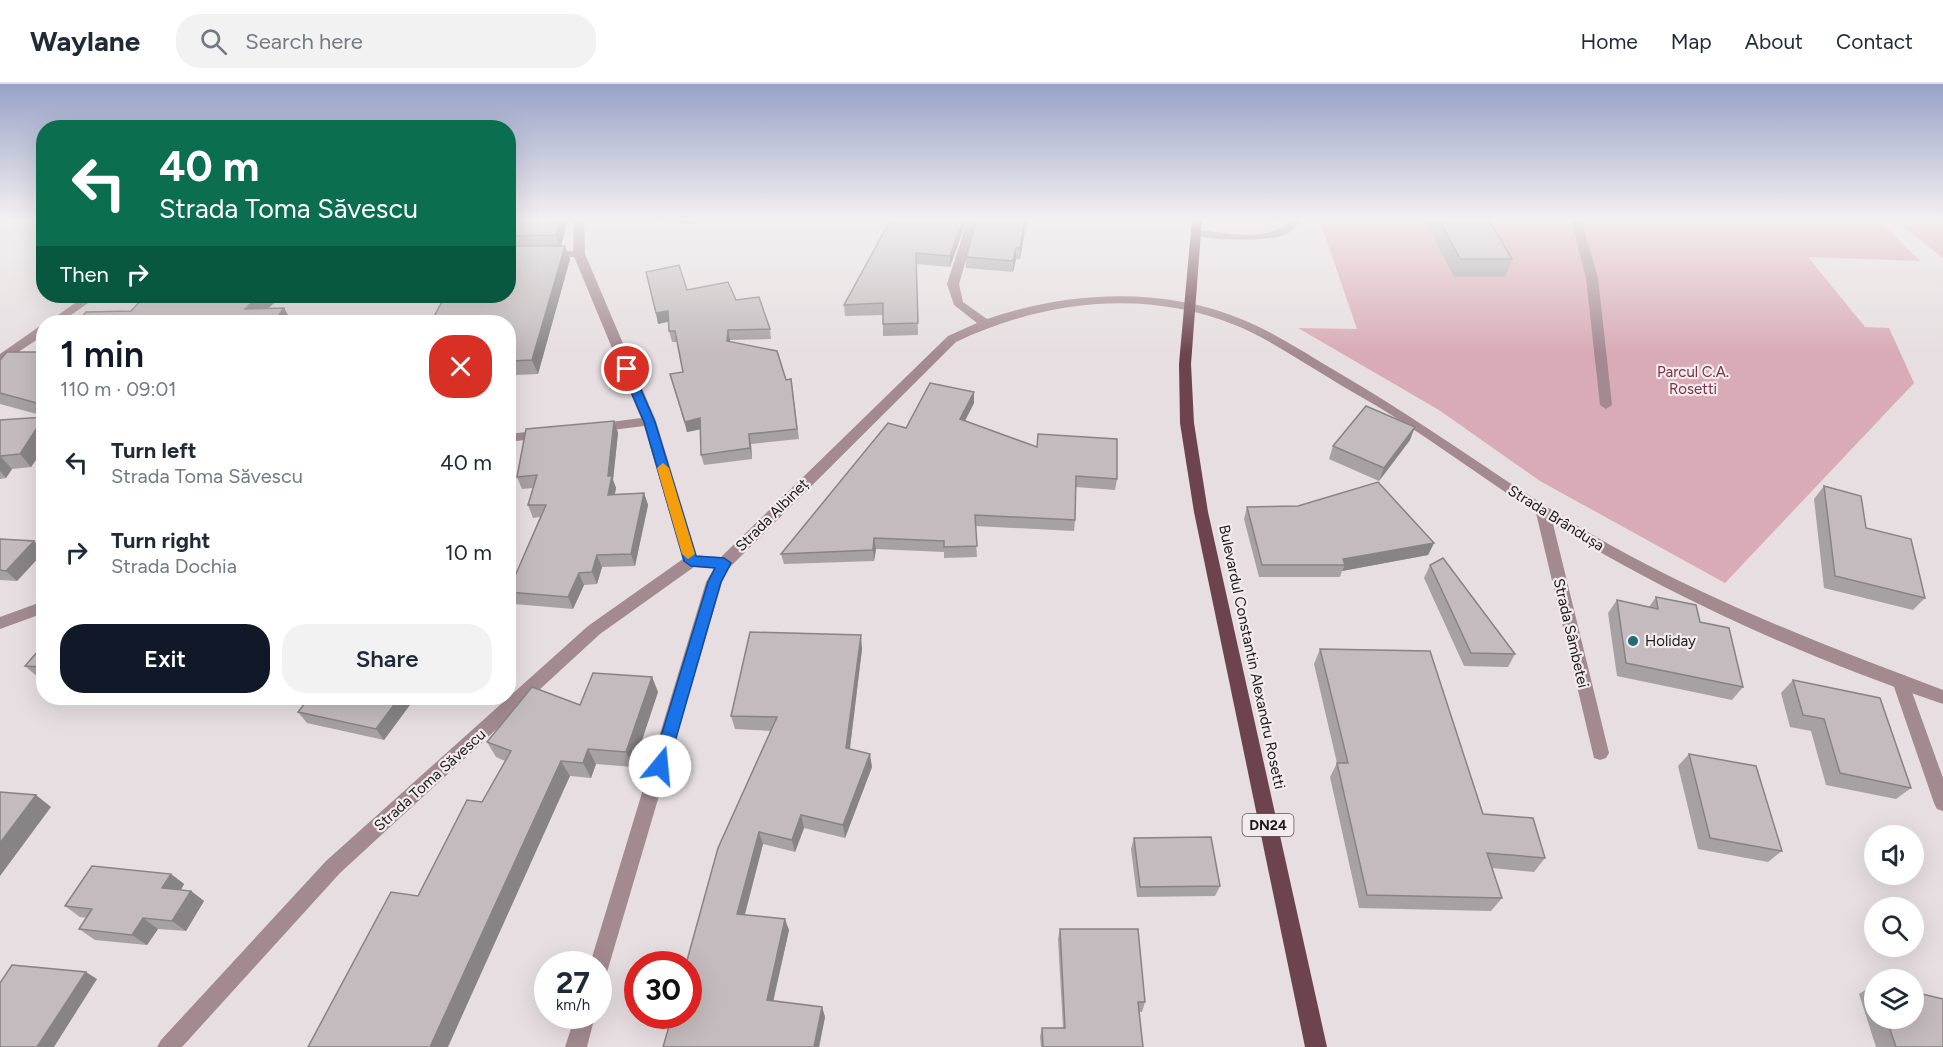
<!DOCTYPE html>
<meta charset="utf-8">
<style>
:root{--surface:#fff;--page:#f2f2f3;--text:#1f2937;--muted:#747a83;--line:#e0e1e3;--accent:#111827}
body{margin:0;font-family:Figtree,sans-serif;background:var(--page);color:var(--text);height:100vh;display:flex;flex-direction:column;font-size:22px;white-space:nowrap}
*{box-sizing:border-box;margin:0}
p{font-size:20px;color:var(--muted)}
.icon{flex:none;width:33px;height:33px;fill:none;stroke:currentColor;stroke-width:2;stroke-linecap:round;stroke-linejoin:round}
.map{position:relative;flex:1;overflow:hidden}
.details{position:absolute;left:36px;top:231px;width:480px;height:390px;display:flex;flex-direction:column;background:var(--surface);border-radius:24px;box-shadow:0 6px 24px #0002}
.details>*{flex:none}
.hud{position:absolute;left:36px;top:36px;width:480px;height:183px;border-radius:24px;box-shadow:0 6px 24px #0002;background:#0b6e4f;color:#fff;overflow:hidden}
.fabs{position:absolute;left:1864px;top:741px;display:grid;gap:12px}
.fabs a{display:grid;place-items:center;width:60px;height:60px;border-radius:50%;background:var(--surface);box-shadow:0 6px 24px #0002;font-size:30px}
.speed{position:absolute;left:534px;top:867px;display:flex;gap:12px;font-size:30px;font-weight:700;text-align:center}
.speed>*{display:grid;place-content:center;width:78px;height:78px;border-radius:50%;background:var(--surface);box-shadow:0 6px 24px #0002;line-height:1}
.speed small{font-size:15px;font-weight:400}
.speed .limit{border:9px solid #d22;background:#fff;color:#111}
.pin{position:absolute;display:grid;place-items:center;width:51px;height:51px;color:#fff;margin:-26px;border:3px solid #fff;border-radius:50%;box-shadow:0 2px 6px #0007}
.me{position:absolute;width:66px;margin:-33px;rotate:17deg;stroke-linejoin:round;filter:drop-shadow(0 0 4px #0008)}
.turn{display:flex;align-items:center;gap:21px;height:126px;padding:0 24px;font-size:27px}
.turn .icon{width:78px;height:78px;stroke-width:2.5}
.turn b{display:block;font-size:42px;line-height:51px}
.then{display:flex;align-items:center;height:57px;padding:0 24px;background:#0003;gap:12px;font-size:22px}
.round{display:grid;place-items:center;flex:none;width:63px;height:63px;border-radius:24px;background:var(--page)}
.summary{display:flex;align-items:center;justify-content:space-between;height:102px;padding:0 24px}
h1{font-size:36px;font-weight:600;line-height:45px;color:var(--accent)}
.button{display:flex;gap:12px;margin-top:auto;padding:12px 24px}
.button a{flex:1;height:69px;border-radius:24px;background:var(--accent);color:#fff;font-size:24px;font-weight:600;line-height:69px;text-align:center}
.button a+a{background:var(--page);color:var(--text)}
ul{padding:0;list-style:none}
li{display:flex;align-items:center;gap:18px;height:90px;padding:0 24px}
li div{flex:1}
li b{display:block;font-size:22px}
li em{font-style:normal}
header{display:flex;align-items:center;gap:36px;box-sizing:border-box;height:84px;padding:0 30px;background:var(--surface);border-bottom:2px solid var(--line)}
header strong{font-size:28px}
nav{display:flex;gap:33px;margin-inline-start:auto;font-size:21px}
.search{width:420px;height:54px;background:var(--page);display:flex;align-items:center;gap:15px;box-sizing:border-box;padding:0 21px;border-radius:24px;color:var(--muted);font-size:22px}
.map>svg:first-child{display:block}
.green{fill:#d8abb6}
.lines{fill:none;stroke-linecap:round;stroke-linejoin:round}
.service{fill:#a28a90;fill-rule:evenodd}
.minor{fill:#a28a90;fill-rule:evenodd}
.primary{fill:#6c434e;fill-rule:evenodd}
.wall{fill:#a8a1a3}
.shaded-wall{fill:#888384}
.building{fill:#c3bbbd;stroke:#888384;stroke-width:1.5}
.route{fill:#1a73e8;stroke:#114b97;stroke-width:1.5}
.slow{fill:#f59e0b}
.poi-dot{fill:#236b78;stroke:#f3ebed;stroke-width:2}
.labels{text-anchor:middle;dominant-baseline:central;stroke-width:4.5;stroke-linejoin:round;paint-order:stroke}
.shield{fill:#f3ebed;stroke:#5b5758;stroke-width:1.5}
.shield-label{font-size:14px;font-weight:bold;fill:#1a1818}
.park-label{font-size:15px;fill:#793449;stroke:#f3ebed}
.street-label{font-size:15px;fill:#1a1818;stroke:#f3ebed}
.poi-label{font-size:15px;fill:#1a1818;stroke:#f3ebed;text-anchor:start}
</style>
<header>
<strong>Waylane</strong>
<div class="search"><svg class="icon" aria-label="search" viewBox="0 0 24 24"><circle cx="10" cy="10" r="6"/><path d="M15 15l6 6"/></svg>Search here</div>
<nav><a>Home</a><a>Map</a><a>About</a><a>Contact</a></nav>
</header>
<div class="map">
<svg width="1943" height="963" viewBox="0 0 1943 963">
<rect width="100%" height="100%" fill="#e6dee0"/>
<g class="green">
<polygon points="1250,135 1877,135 1920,177 1808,173 1865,243 1889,244 1914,299 1725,499 1540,397 1439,326 1298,244 1357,245 1321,140"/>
<polygon points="1893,135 1943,135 1943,174"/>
</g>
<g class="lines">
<g class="service">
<path d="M1291,135H1301C1296,142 1293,147 1285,151C1269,157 1204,158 1193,149L1198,146C1226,148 1271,160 1291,135Z"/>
<polygon points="1571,135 1581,135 1598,194 1612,321 1606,325 1600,321 1586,194"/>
<polygon points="508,167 579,167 585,170 579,173 508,173"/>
<polygon points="1900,590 1906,592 1908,597 1943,694 1943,727 1937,725 1934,719 1892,597 1894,592"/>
</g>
<g class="minor">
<path d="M574,135H584L585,170L656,337L697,472L721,473L948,252L977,239L954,221L947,200L968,135H978L959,200L963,218L987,235C1070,207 1164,202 1246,237C1279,251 1308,271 1339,289C1432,343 1518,409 1612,462C1717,520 1831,564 1943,606V620C1808,574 1674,515 1553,440L1609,669L1606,674L1600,676L1594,674L1536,429C1488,397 1441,363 1393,332C1371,318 1348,306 1326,292C1296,274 1267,254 1235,241C1144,204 1042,217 956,258L730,483L722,498L605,895L598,898V880H590L706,498L714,484L694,483L600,550L340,789L182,963H157L161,956L326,777L588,542L683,475L644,342L596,348L589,344L596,340L641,334L573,170Z"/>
<polygon points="85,212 98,212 61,238 48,238"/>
<polygon points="40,242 44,242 44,251 0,280 0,270"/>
<polygon points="545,346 552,350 550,353 508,358 508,350"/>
<polygon points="44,517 44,529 0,545 0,533"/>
<polygon points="575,932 595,932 587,963 565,963"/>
</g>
<polygon class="primary" points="1192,135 1202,135 1191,280 1194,339 1208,428 1327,963 1305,963 1194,428 1180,339 1179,280"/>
</g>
<g class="wall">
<polygon points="508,135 568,135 561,162 570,175 538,290 516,291 455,212 508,212"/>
<polygon points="650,135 697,135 694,140 650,136"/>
<polygon points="891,135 967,135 950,183 916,180 918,251 883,252 883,231 845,232 844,221"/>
<polygon points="1027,135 1020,175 1016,175 1013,188 966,184 966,173"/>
<polygon points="1424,135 1488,135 1512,175 1505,193 1454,193"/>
<polygon points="687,206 736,216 770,245 771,255 730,256 730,257 786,296 791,295 799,355 751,360 752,375 704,381 701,371 700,345 687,348 673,301 683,288 677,258 672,258 669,247 668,238 658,240 656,229"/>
<polygon points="44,268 44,332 0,320 0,276"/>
<polygon points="974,308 974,319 965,337 1117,395 1115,406 1076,403 1075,436 1074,447 975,442 977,473 944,474 944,468 876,465 874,477 784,480 781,470 906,344"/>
<polygon points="44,333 44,364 31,383 12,385 6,394 0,395 0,336"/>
<polygon points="614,337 618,349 613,396 616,404 615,410 644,409 648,421 635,482 602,483 597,500 584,501 573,525 514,520 508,508 540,433 533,434 528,421 533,404 522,405 517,393"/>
<polygon points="1410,356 1379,397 1329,375 1333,362"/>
<polygon points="1824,402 1925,514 1913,526 1824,504 1814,415"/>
<polygon points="1247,423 1434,459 1428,471 1342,487 1340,493 1259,493 1244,435"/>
<polygon points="0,455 34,457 44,467 17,497 0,496"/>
<polygon points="1430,481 1515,570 1508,583 1464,582 1424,494"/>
<polygon points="1656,513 1700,538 1743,603 1732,616 1617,592 1608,529 1617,516 1649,523"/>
<polygon points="44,560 44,595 39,594 25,582"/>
<polygon points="862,565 850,665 872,683 845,754 804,744 795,768 763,760 744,831 789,846 773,917 822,923 825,933 819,963 663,963 771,647 735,645 731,632"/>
<polygon points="1320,565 1483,730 1545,774 1534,788 1492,784 1502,814 1491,827 1359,824 1330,693 1337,679 1314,580"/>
<polygon points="652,593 658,608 633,683 596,680 591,694 570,692 418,812 482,718 505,677 496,673 487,658"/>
<polygon points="1793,596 1911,704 1896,715 1826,701 1811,647 1790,643 1781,609"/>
<polygon points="309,614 415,614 384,656 307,639 298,628"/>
<polygon points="1689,670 1782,767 1768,778 1698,765 1678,682"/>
<polygon points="1134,754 1220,802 1215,812 1137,813 1131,765"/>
<polygon points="171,790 184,800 181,806 191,807 204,817 186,847 158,845 147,861 95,856 79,845 87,834 80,833 65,822"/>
<polygon points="1060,845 1145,918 1142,928 1139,928 1143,963 1041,963 1040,953 1042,944 1063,944 1058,855"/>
<polygon points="1875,900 1875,934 1914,934 1943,963 1876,963 1859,910"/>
</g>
<g class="shaded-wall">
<polygon points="560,135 568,135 560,165 556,151"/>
<polygon points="693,135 697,135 694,140"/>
<polygon points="963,135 967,135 950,183 950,172"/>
<polygon points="1025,135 1027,135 1020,175 1020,164"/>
<polygon points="565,162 570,175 538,290 532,276"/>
<polygon points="1016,164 1016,175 1013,188 1013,177"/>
<polygon points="259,212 282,212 253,238 245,225"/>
<polygon points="284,224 292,238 274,238"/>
<polygon points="668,227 670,237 658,240 656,229"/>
<polygon points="728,246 730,256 729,267 727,257"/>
<polygon points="511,277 516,291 508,311 508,283"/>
<polygon points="974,308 974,319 960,346 960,335"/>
<polygon points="700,334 702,345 687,348 685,338"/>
<polygon points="44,335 44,364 31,383 20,370"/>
<polygon points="614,337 618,349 613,396 616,404 612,423 608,411 608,392"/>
<polygon points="1415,343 1410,356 1379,397 1384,384"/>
<polygon points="749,350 751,360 752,375 750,364"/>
<polygon points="0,372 12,385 6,394 0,387"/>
<polygon points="644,409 648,421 635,482 631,470"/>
<polygon points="874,454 876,465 874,477 873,466"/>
<polygon points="34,457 44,468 17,497 6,487"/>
<polygon points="1434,459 1428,471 1342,487 1345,481 1343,475"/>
<polygon points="597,471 602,483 597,500 592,488"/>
<polygon points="579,489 584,501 573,525 568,513"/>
<polygon points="861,551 862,565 848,678 846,664"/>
<polygon points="652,593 658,608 633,683 626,668"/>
<polygon points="399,614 415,614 384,656 376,645"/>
<polygon points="588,665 596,680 591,694 583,679"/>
<polygon points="870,670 872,683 845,754 843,741"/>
<polygon points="561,677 570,692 448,963 430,963"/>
<polygon points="36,711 51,723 0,792 0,759"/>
<polygon points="801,731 804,744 795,768 792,756"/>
<polygon points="759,748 763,760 742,842 737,830"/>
<polygon points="171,790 184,800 176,815 162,804"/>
<polygon points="191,807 204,817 186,847 172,837"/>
<polygon points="143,834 158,845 147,861 132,851"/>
<polygon points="785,835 789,846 771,927 767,916"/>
<polygon points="86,888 97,895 54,963 37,963"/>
<polygon points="822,923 825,933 819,963 814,963"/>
</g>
<g class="building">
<polygon points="508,135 560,135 556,151 508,152"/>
<polygon points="891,135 963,135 950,172 916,169 918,239 883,240 883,219 844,221"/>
<polygon points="977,135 1025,135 1020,164 1016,164 1013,177 966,173"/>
<polygon points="1439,135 1488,135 1512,175 1460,175"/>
<polygon points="508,162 565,162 532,276 511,277 508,283 508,238 431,238 445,212 508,212"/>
<polygon points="679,181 687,206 728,198 736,216 759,213 770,245 728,246 727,257 777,267 786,296 791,295 797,345 749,350 750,364 701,371 700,334 685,338 670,290 683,288 675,247 669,247 668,227 656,229 646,188"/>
<polygon points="145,212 259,212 245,225 284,224 274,238 77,238 86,228 131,227"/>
<polygon points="7,268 44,268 44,321 0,309 0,276"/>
<polygon points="930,299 974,308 960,335 1037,363 1038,350 1117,355 1117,395 1076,392 1075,436 975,431 977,462 944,463 944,457 874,454 873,466 781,470 888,339 906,344"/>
<polygon points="1366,322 1415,343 1384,384 1333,362"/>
<polygon points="44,333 20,370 0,372 0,336"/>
<polygon points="614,337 608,392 612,392 608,411 644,409 631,470 597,471 592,488 579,489 568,513 508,508 546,421 528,421 537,391 517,393 526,345"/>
<polygon points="1378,398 1434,459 1343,475 1345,481 1262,481 1247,423 1298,422"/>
<polygon points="1824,402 1861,412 1866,444 1911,455 1925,514 1835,492"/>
<polygon points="0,455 34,457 6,487 0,486"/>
<polygon points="1443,474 1515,570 1471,569 1430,481"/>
<polygon points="1656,513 1696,521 1700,538 1729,544 1743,603 1626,579 1617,516 1658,525"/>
<polygon points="750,548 861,551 846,664 870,670 843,741 801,731 792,756 759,748 737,830 785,835 767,916 822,923 814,963 663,963 672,932 688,932 688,880 686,880 718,764 777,633 731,632"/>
<polygon points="44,560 44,583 25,582"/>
<polygon points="1320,565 1430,567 1483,730 1533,734 1545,774 1487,769 1502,814 1367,811 1337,679 1348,679"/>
<polygon points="593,589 652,593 626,668 588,665 583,679 561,677 430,963 308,963 391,808 418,812 467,716 482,718 511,667 487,658 532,603 580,621"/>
<polygon points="1793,596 1880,614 1911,704 1840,689 1824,635 1803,631"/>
<polygon points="309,614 399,614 376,645 298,628"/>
<polygon points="1689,670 1756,682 1782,767 1710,754"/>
<polygon points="0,708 36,711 0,759"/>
<polygon points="1211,753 1220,802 1140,803 1134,754"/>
<polygon points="92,782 171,790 162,804 191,807 172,837 143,834 132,851 79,845 92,825 65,822"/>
<polygon points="1060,845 1138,845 1145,918 1138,918 1143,963 1043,963 1042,944 1065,944"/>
<polygon points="12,881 86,888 37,963 0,963 0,899"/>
<polygon points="1914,908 1943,915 1943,963 1896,963 1886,934 1914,934"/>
</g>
<linearGradient id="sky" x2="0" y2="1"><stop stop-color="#97a2c7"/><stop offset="0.5" stop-color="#f4f0f1"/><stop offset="1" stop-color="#f4f0f1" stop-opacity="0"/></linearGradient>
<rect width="1943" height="270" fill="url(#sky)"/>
<polygon class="route" points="627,281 632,285 655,338 696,472 724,474 731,479 721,498 668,682 665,687 654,687 652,682 708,498 715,484 691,482 684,477 644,338 621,285"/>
<polygon class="slow" points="663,379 669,384 695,470 688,475 682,470 657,384"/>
<circle class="poi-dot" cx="1633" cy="557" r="6"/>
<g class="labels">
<rect class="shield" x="1242.5" y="730" width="51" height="22" rx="4.5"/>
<g class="shield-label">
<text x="1268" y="741">DN24</text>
</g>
<g class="park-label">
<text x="1693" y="288">Parcul C.A.<tspan x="1693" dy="17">Rosetti</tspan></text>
</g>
<g class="street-label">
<text transform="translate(772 431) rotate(-45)">Strada Albineț</text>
<text transform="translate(1556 434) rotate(32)">Strada Brândușa</text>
<text transform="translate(1571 549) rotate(77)">Strada Sâmbetei</text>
<text transform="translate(1252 573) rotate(78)">Bulevardul Constantin Alexandru Rosetti</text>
<text transform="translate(430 696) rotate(-42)">Strada Toma Săvescu</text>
</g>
<g class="poi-label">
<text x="1645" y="557">Holiday</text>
</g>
</g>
</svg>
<div class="fabs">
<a><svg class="icon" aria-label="sound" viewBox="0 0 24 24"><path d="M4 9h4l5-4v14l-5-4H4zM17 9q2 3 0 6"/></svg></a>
<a><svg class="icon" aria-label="search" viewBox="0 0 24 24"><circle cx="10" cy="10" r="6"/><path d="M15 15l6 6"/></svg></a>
<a><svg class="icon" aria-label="layers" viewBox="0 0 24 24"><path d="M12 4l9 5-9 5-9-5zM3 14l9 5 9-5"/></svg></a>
</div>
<div class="speed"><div>27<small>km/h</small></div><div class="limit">30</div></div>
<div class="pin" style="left:627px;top:285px;background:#d93025"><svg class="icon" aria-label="arrive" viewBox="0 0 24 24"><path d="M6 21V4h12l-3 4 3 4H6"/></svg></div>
<svg class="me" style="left:660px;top:682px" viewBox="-20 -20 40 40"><circle r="19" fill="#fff"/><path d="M0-13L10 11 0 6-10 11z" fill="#1a73e8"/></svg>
<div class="hud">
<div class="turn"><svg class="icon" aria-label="left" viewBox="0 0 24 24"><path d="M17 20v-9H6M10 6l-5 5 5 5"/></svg><div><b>40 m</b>Strada Toma Săvescu</div></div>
<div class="then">Then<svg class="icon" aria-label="right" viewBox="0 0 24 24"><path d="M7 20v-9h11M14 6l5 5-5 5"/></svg></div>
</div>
<section class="details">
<div class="summary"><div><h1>1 min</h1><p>110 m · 09:01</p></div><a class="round" style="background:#d93025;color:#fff"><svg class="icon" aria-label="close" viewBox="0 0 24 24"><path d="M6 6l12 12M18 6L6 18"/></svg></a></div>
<ul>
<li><svg class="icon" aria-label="left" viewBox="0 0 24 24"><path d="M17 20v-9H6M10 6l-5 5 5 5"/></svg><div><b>Turn left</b><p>Strada Toma Săvescu</p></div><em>40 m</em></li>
<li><svg class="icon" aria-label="right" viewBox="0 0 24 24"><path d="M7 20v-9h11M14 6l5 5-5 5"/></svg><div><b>Turn right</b><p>Strada Dochia</p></div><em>10 m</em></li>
</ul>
<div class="button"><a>Exit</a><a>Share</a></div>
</section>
</div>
